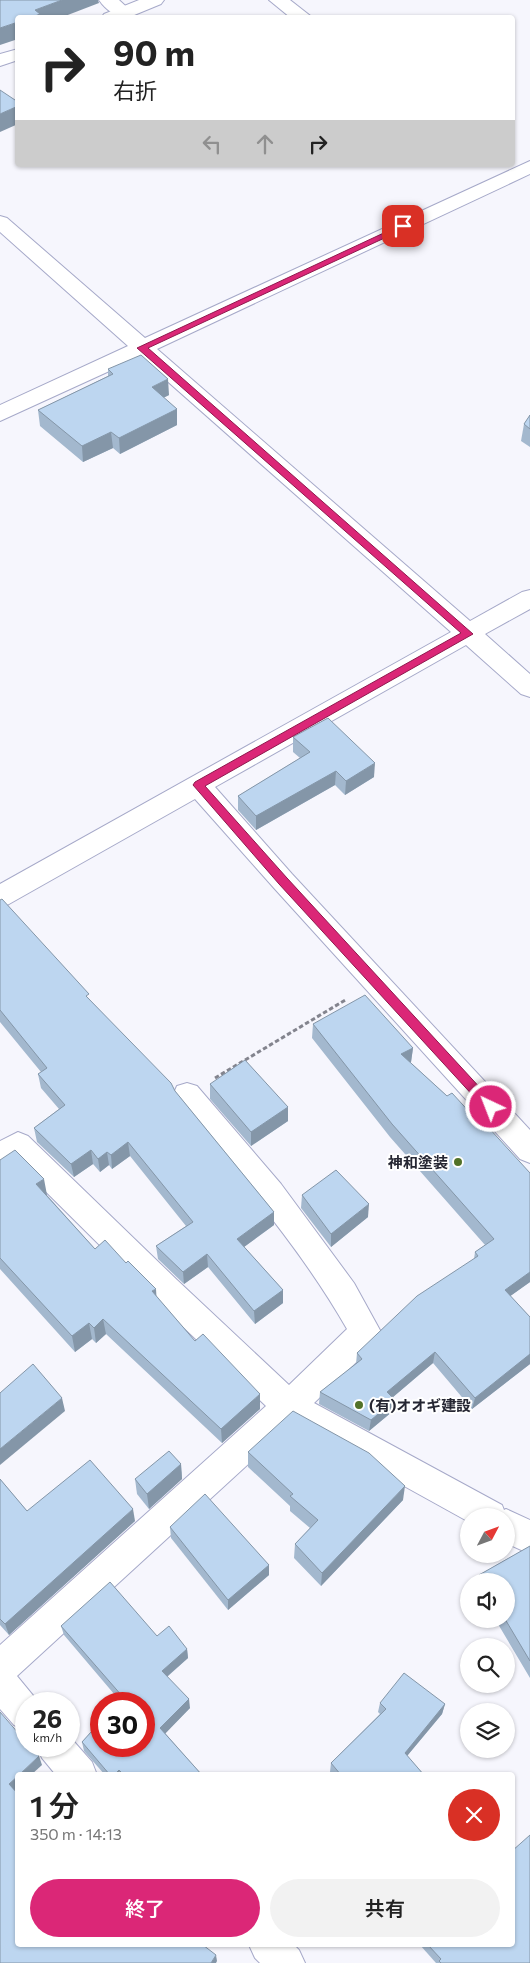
<!DOCTYPE html>
<html lang="ja">
<meta charset="utf-8">
<style>
:root{--surface:#fff;--page:#f2f2f2;--text:#222;--muted:#767676;--accent:#db2777}
body{margin:0;font-family:Commissioner,"Noto Sans JP",sans-serif;background:var(--page);color:var(--text);height:100vh;display:flex;flex-direction:column;font-size:19px;white-space:nowrap}
*{box-sizing:border-box;margin:0}
p{font-size:16px;color:var(--muted)}
.icon{flex:none;width:28px;height:28px;fill:none;stroke:currentColor;stroke-width:2;stroke-linecap:round;stroke-linejoin:round}
.map{position:relative;flex:1;overflow:hidden}
.sheet{position:absolute;left:15px;top:1772px;width:500px;height:175px;display:flex;flex-direction:column;background:var(--surface);border-radius:5px;box-shadow:0 1px 4px #0004}
.sheet>*{flex:none}
.hud{position:absolute;left:15px;top:15px;width:500px;height:152px;border-radius:5px;box-shadow:0 1px 4px #0004;background:#fff;color:var(--text);overflow:hidden}
.needle{width:32px;rotate:49deg}
.tools{position:absolute;left:460px;top:1508px;display:grid;gap:10px}
.tools a{display:grid;place-items:center;width:55px;height:55px;border-radius:50%;background:var(--surface);box-shadow:0 1px 4px #0004;font-size:25px}
.speed{position:absolute;left:15px;top:1692px;display:flex;gap:10px;font-size:25px;font-weight:700;text-align:center}
.speed>*{display:grid;place-content:center;width:65px;height:65px;border-radius:50%;background:var(--surface);box-shadow:0 1px 4px #0004;line-height:1}
.speed small{font-size:12px;font-weight:400}
.speed .limit{border:8px solid #d22;background:#fff;color:#111}
.pin{position:absolute;display:grid;place-items:center;width:42px;height:42px;color:#fff;margin:-21px;border-radius:10px;box-shadow:0 2px 8px #0006}
.me{position:absolute;width:55px;margin:-28px;rotate:317deg;stroke-linejoin:round;filter:drop-shadow(0 0 4px #0008)}
.turn{display:flex;align-items:center;gap:18px;height:105px;padding:0 15px;font-size:22px}
.turn .icon{width:65px;height:65px;stroke-width:2.5}
.turn b{display:block;font-size:35px;line-height:42px}
.lanes{display:flex;align-items:center;height:48px;padding:0 15px;background:#0003;justify-content:center;gap:25px;direction:ltr}
.lanes .off{opacity:.35}
.round{display:grid;place-items:center;flex:none;width:52px;height:52px;border-radius:26px;background:var(--page)}
.summary{display:flex;align-items:center;justify-content:space-between;height:85px;padding:0 15px}
h1{font-size:30px;font-weight:600;line-height:38px}
.primary-button{display:flex;gap:10px;margin-top:auto;padding:10px 15px}
.primary-button a{flex:1;height:58px;border-radius:30px;background:var(--accent);color:#fff;font-size:20px;font-weight:600;line-height:58px;text-align:center}
.primary-button a+a{background:var(--page);color:var(--text)}
.map>svg:first-child{display:block}
.lines{fill:none;stroke-linecap:round;stroke-linejoin:round}
.minor-casing{stroke:#a6a9c9;stroke-width:2}
.tertiary-casing{stroke:#a6a9c9;stroke-width:2}
.path{stroke:#83848e;stroke-width:3;stroke-dasharray:4.5 2.5;stroke-linecap:butt}
.minor{fill:#fff;fill-rule:evenodd}
.tertiary{fill:#fff;fill-rule:evenodd}
.wall{fill:#a3b8ce}
.shaded-wall{fill:#8496a8}
.building{fill:#bdd6f0;stroke:#8496a8}
.route{fill:#db2777;stroke:#8e194d}
.poi-dot{fill:#527229;stroke:#fff;stroke-width:2}
.labels{text-anchor:middle;dominant-baseline:central;stroke-width:4;stroke-linejoin:round;paint-order:stroke}
.poi-label{font-size:15px;font-weight:bold;fill:#252632;stroke:#fff;text-anchor:end}
</style>
<div class="map">
<svg width="530" height="1963" viewBox="0 0 530 1963">
<rect width="100%" height="100%" fill="#f6f6fd"/>
<g class="lines">
<defs>
<g id="minor">
<path d="M99,0H119L132,12L129,16C117,19 106,10 99,0Z"/>
<polygon points="269,0 290,0 313,18 291,18"/>
<polygon points="530,161 530,174 157,349 470,621 522,592 530,590 530,609 485,634 530,674 530,697 521,694 466,645 215,787 292,874 530,1130 530,1163 520,1159 274,888 195,799 9,904 0,908 0,884 451,632 140,357 0,421 0,405 128,346 0,232 0,216 7,218 145,338"/>
<path d="M187,1083L197,1086L281,1184L354,1283L381,1332L377,1342L314,1403L502,1505L504,1510L506,1509L530,1520V1554L506,1543V1516H469V1522L292,1424L17,1676L40,1704H26V1730L14,1725L0,1709V1645L266,1406L155,1300L16,1162L0,1169V1141L18,1132L28,1136L177,1280L289,1385L347,1329C300,1247 238,1176 177,1104L173,1095L177,1086Z"/>
<polygon points="69,1736 92,1762 97,1775 56,1775 42,1758 37,1746 69,1746"/>
<polygon points="249,1945 294,1945 299,1950 305,1963 260,1963 255,1958"/>
</g>
<g id="tertiary">
<polygon points="139,0 164,0 161,4 127,18 101,18 104,14"/>
<polygon points="18,49 18,60 0,66 0,54"/>
</g>
</defs>
<use href="#minor" class="minor-casing"/>
<use href="#tertiary" class="tertiary-casing"/>
<polyline class="path" points="215,1078 347,999"/>
<use href="#minor" class="minor"/>
<use href="#tertiary" class="tertiary"/>
</g>
<g class="wall">
<polygon points="108,369 169,395 163,398 177,409 177,425 120,454 113,448 83,462 40,426 38,410 108,376"/>
<polygon points="530,415 530,447 521,441 524,424"/>
<polygon points="293,737 374,777 345,795 335,785 256,830 238,810 238,796 300,758 293,752"/>
<polygon points="0,900 89,999 175,1091 274,1212 274,1225 244,1247 283,1290 283,1303 255,1324 208,1267 184,1284 158,1259 156,1246 186,1226 130,1156 112,1169 109,1165 100,1172 93,1164 74,1177 37,1142 34,1128 59,1109 41,1088 38,1074 41,1072 0,1022"/>
<polygon points="313,1024 413,1048 411,1062 410,1062 447,1096 485,1129 530,1173 530,1282 510,1296 530,1317 530,1364 472,1409 433,1363 393,1397 395,1400 393,1411 369,1431 319,1404 320,1392 356,1364 357,1353 474,1259 475,1252 485,1245 390,1137 312,1038"/>
<polygon points="210,1084 288,1107 288,1121 251,1146 210,1099"/>
<polygon points="0,1160 47,1195 95,1249 156,1296 195,1341 260,1409 222,1443 106,1334 96,1343 92,1339 75,1352 0,1269"/>
<polygon points="302,1195 368,1217 331,1247 301,1208"/>
<polygon points="248,1452 403,1500 321,1586 294,1558 295,1544 310,1528 290,1511 290,1506 248,1467"/>
<polygon points="181,1464 182,1479 149,1509 137,1494 135,1479"/>
<polygon points="0,1479 27,1511 135,1521 9,1635 0,1625"/>
<polygon points="170,1527 269,1565 269,1575 228,1610 171,1538"/>
<polygon points="530,1546 530,1678 495,1619 506,1619 506,1581 477,1581 479,1575"/>
<polygon points="61,1626 157,1636 187,1649 188,1658 167,1677 190,1708 165,1733 202,1775 105,1775 84,1751 82,1742 120,1701 64,1635"/>
<polygon points="380,1703 445,1704 442,1714 407,1756 424,1775 332,1775 330,1772 331,1763 380,1714 378,1712"/>
<polygon points="420,1945 512,1945 530,1963 436,1963"/>
</g>
<g class="shaded-wall">
<polygon points="62,0 98,0 99,3 60,18 30,18 35,10"/>
<polygon points="18,22 18,39 0,45 0,28"/>
<polygon points="18,106 18,124 0,132 0,114"/>
<polygon points="168,379 169,395 153,403 152,387"/>
<polygon points="177,409 177,425 120,454 119,438"/>
<polygon points="111,432 113,448 83,462 82,446"/>
<polygon points="375,763 374,777 345,795 346,781"/>
<polygon points="336,771 335,785 256,830 256,816"/>
<polygon points="413,1048 411,1062 400,1068 401,1054"/>
<polygon points="288,1107 288,1121 251,1146 251,1132"/>
<polygon points="128,1142 130,1156 112,1169 111,1155"/>
<polygon points="91,1150 93,1164 74,1177 71,1164"/>
<polygon points="107,1152 109,1165 100,1172 98,1159"/>
<polygon points="44,1179 47,1195 39,1201 36,1184"/>
<polygon points="369,1204 368,1217 331,1247 331,1234"/>
<polygon points="274,1212 274,1225 237,1252 237,1239"/>
<polygon points="207,1254 208,1267 184,1284 183,1272"/>
<polygon points="530,1272 530,1282 502,1302 505,1290"/>
<polygon points="156,1289 157,1305 152,1291"/>
<polygon points="283,1290 283,1303 255,1324 254,1311"/>
<polygon points="103,1319 106,1334 96,1343 94,1328"/>
<polygon points="89,1323 92,1339 75,1352 72,1336"/>
<polygon points="435,1352 433,1363 386,1403 387,1392"/>
<polygon points="530,1354 530,1364 472,1409 475,1398"/>
<polygon points="260,1394 260,1409 222,1443 221,1429"/>
<polygon points="62,1398 65,1411 0,1465 0,1449"/>
<polygon points="395,1400 393,1411 369,1431 371,1420"/>
<polygon points="181,1464 182,1479 149,1509 147,1494"/>
<polygon points="405,1486 403,1500 321,1586 322,1573"/>
<polygon points="133,1509 135,1521 9,1635 5,1624"/>
<polygon points="269,1565 269,1575 228,1610 228,1600"/>
<polygon points="187,1649 188,1658 163,1680 162,1671"/>
<polygon points="189,1699 190,1708 162,1737 160,1728"/>
<polygon points="445,1704 442,1714 402,1762 405,1753"/>
<polygon points="39,1756 42,1765 31,1775 19,1775"/>
<polygon points="119,1770 121,1775 114,1775"/>
<polygon points="18,1776 18,1787 13,1792 9,1784"/>
<polygon points="216,1955 217,1961 216,1963 211,1963"/>
</g>
<g class="building">
<polygon points="0,0 62,0 35,10 40,14 30,18 18,18 18,22 0,28"/>
<polygon points="0,90 18,102 18,106 0,114"/>
<polygon points="141,355 168,379 152,387 177,409 119,438 111,432 82,446 38,410 113,374 108,369"/>
<polygon points="530,415 530,429 524,424"/>
<polygon points="328,718 375,763 346,781 336,771 256,816 238,796 310,752 293,737"/>
<polygon points="2,899 89,994 86,996 171,1083 175,1091 274,1212 237,1239 283,1290 254,1311 207,1254 183,1272 156,1246 193,1222 128,1142 111,1155 107,1152 98,1159 91,1150 71,1164 34,1128 65,1105 38,1074 47,1068 0,1010 0,900"/>
<polygon points="365,995 413,1048 401,1054 447,1096 452,1093 485,1129 488,1127 530,1173 530,1272 505,1290 530,1317 530,1354 475,1398 435,1352 387,1392 395,1400 371,1420 320,1392 362,1359 357,1353 417,1296 478,1256 475,1252 494,1239 392,1124 313,1024"/>
<polygon points="245,1060 288,1107 251,1132 210,1084"/>
<polygon points="15,1150 44,1179 36,1184 95,1249 105,1240 126,1263 128,1261 156,1289 152,1291 195,1341 203,1334 260,1394 221,1429 103,1319 94,1328 89,1323 72,1336 0,1258 0,1160"/>
<polygon points="336,1170 369,1204 331,1234 302,1195"/>
<polygon points="33,1364 62,1398 0,1449 0,1393"/>
<polygon points="293,1411 369,1453 405,1486 322,1573 295,1544 318,1520 290,1496 293,1494 248,1452"/>
<polygon points="169,1451 181,1464 147,1494 135,1479"/>
<polygon points="90,1460 133,1509 5,1624 0,1619 0,1479 27,1511"/>
<polygon points="205,1494 269,1565 228,1600 170,1527"/>
<polygon points="530,1546 530,1661 505,1619 506,1619 506,1581 482,1581 479,1575"/>
<polygon points="110,1582 157,1636 169,1626 187,1649 162,1671 189,1699 160,1728 202,1775 124,1775 119,1770 114,1775 110,1775 82,1742 101,1721 101,1746 144,1746 144,1704 117,1704 123,1697 61,1626"/>
<polygon points="404,1673 445,1704 405,1753 424,1775 341,1775 331,1763 386,1709 380,1703"/>
<polygon points="0,1712 26,1742 26,1746 30,1746 39,1756 19,1775 18,1775 18,1776 9,1784 18,1794 18,1945 203,1945 216,1955 211,1963 0,1963"/>
<polygon points="530,1835 530,1963 441,1963 439,1961 441,1959 428,1945 512,1945 512,1851"/>
</g>
<polygon class="route" points="403,224 406,225 406,228 148,348 473,634 205,786 287,878 495,1104 497,1107 495,1111 487,1111 279,884 193,785 195,782 461,633 137,348"/>
<g class="poi-dot">
<circle cx="458" cy="1162" r="5"/>
<circle cx="359" cy="1405" r="5"/>
</g>
<g class="labels">
<g class="poi-label">
<text x="448" y="1162">神和塗装</text>
<text x="369" y="1405" text-anchor="start">(有)オオギ建設</text>
</g>
</g>
</svg>
<div class="tools">
<a><svg class="needle" viewBox="-14 -14 28 28"><path d="M0-13l5 13h-10z" fill="#e53935"/><path d="M0 13l5-13h-10z" fill="#767676"/></svg></a>
<a><svg class="icon" aria-label="sound" viewBox="0 0 24 24"><path d="M4 9h4l5-4v14l-5-4H4zM17 9q2 3 0 6"/></svg></a>
<a><svg class="icon" aria-label="search" viewBox="0 0 24 24"><circle cx="10" cy="10" r="6"/><path d="M15 15l6 6"/></svg></a>
<a><svg class="icon" aria-label="layers" viewBox="0 0 24 24"><path d="M12 4l9 5-9 5-9-5zM3 14l9 5 9-5"/></svg></a>
</div>
<div class="speed"><div>26<small>km/h</small></div><div class="limit">30</div></div>
<div class="pin" style="left:403px;top:226px;background:#d93025"><svg class="icon" aria-label="arrive" viewBox="0 0 24 24"><path d="M6 21V4h12l-3 4 3 4H6"/></svg></div>
<svg class="me" style="left:491px;top:1107px" viewBox="-20 -20 40 40"><circle r="17" fill="#db2777" stroke="#fff" stroke-width="3"/><path d="M0-11L8 9 0 5-8 9z" fill="#fff"/></svg>
<div class="hud">
<div class="turn"><svg class="icon" aria-label="right" viewBox="0 0 24 24"><path d="M7 20v-9h11M14 6l5 5-5 5"/></svg><div><b>90 m</b>右折</div></div>
<div class="lanes"><svg class="icon off" aria-label="left" viewBox="0 0 24 24"><path d="M17 20v-9H6M10 6l-5 5 5 5"/></svg><svg class="icon off" aria-label="ahead" viewBox="0 0 24 24"><path d="M12 20V5M6 11l6-6 6 6"/></svg><svg class="icon" aria-label="right" viewBox="0 0 24 24"><path d="M7 20v-9h11M14 6l5 5-5 5"/></svg></div>
</div>
<section class="sheet">
<div class="summary"><div><h1>1 分</h1><p>350 m · 14:13</p></div><a class="round" style="background:#d93025;color:#fff"><svg class="icon" aria-label="close" viewBox="0 0 24 24"><path d="M6 6l12 12M18 6L6 18"/></svg></a></div>
<div class="primary-button"><a>終了</a><a>共有</a></div>
</section>
</div>
